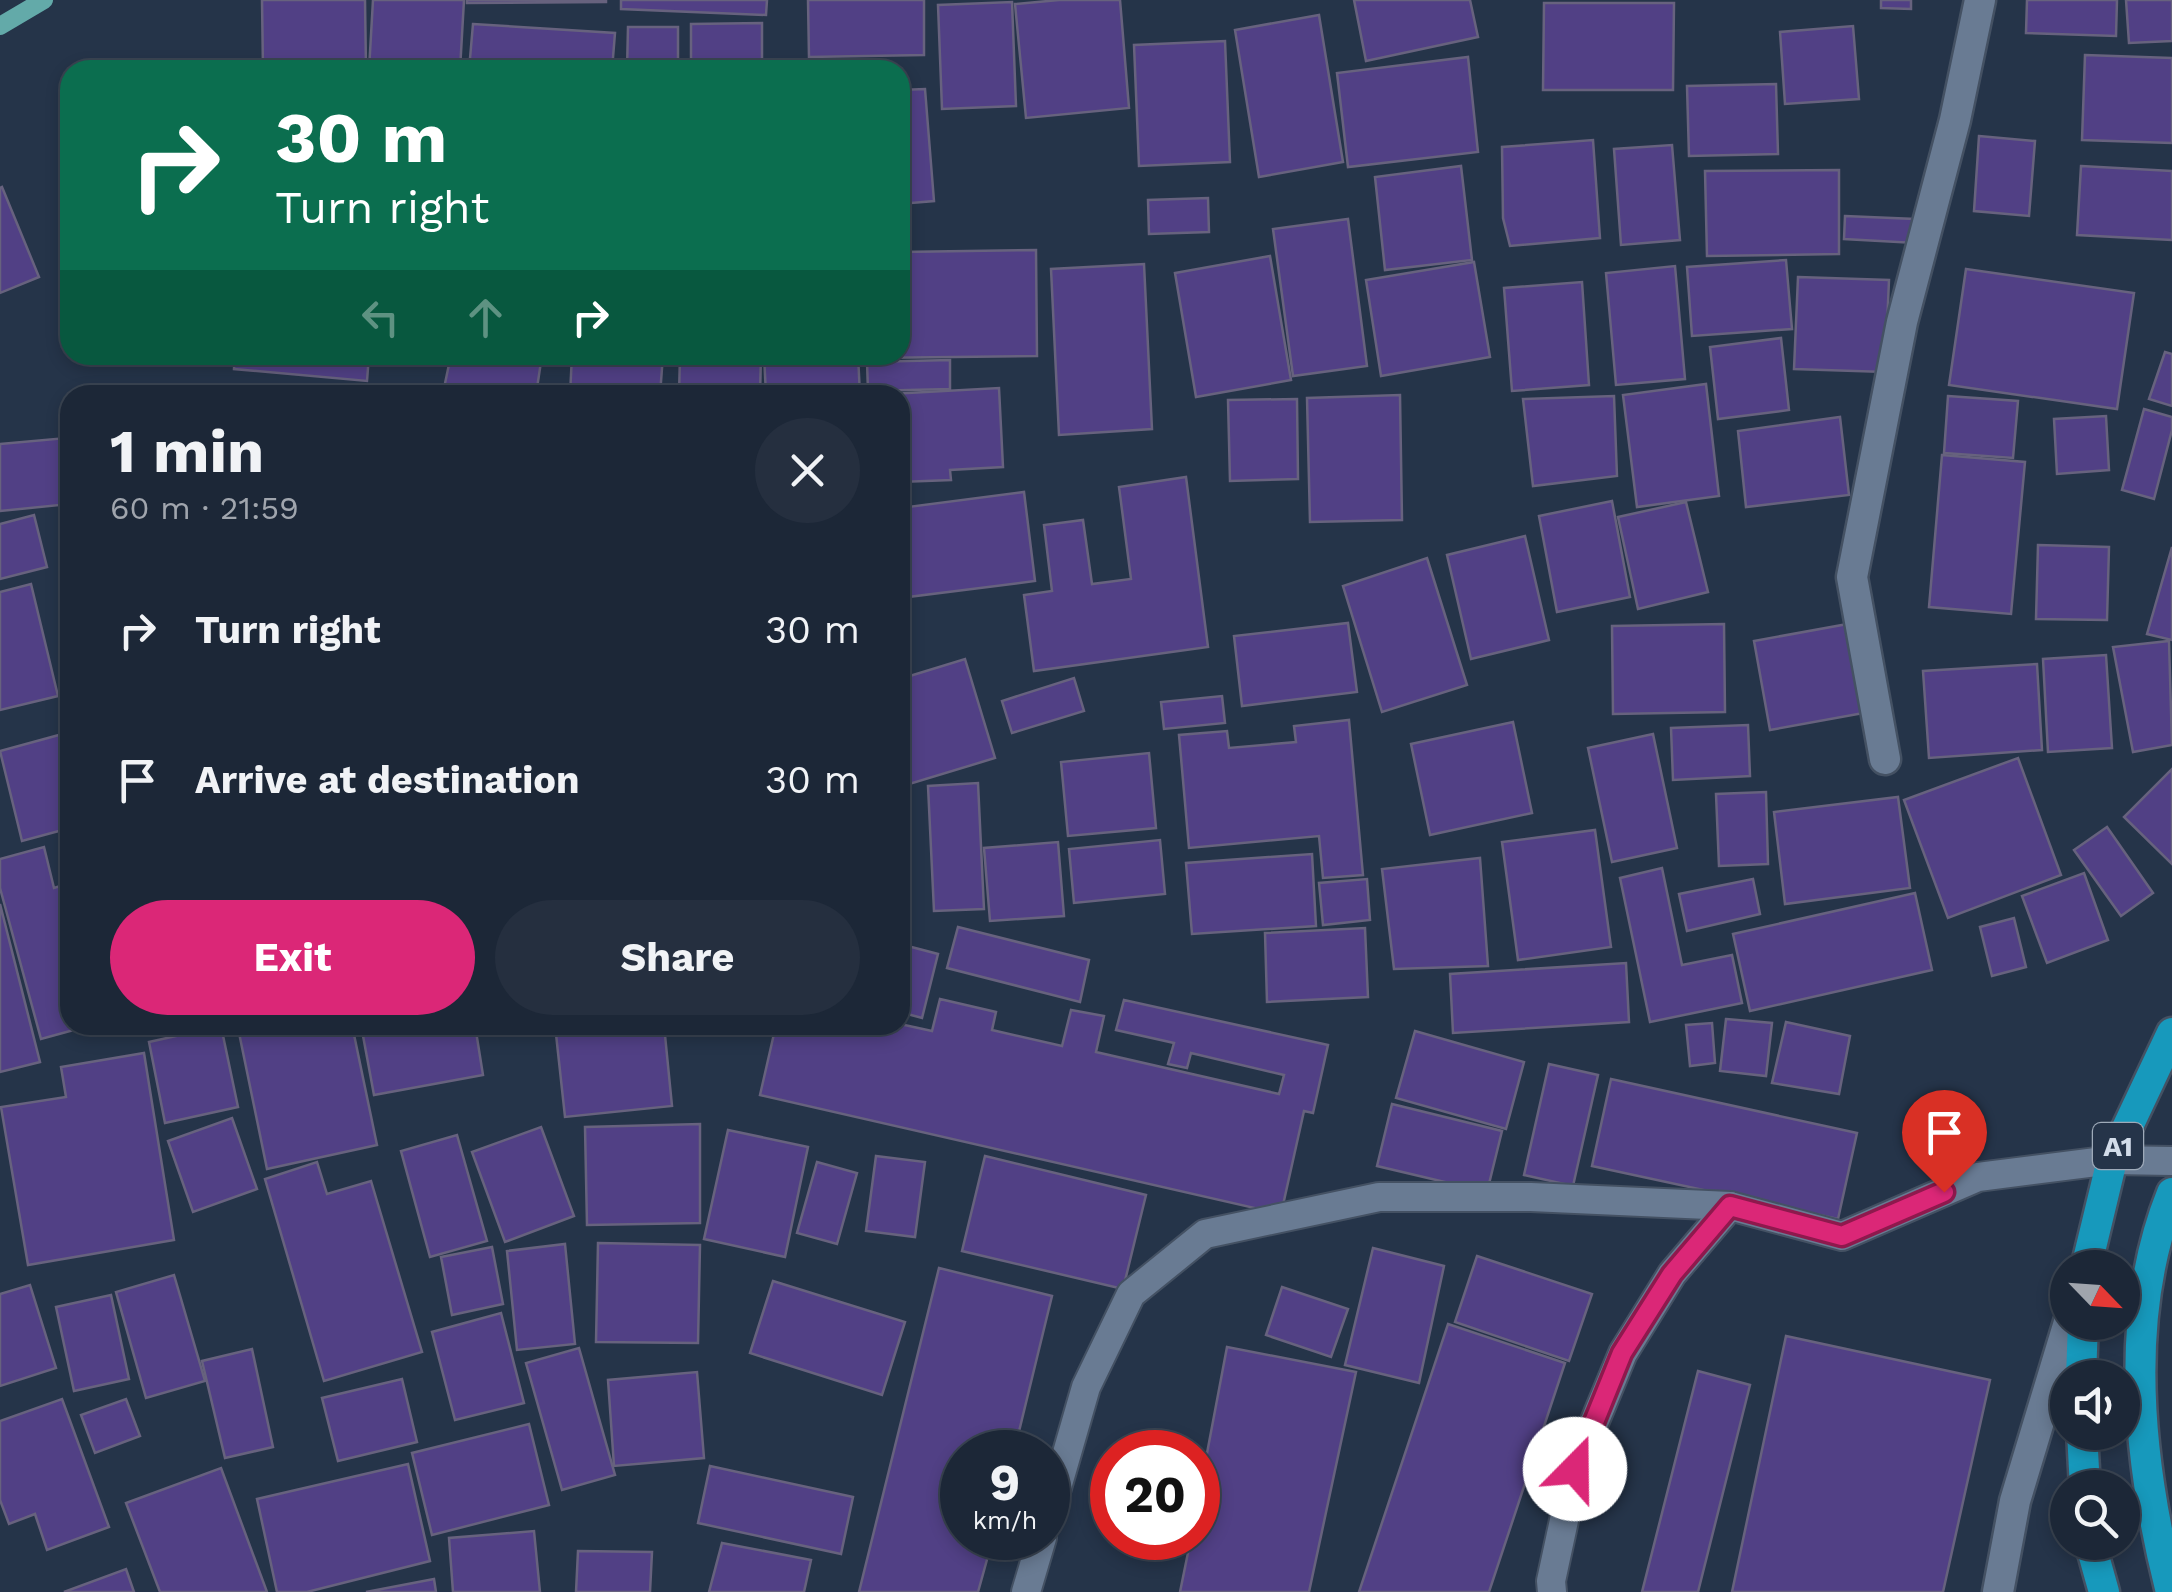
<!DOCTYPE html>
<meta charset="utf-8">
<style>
:root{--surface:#1c2737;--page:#252f3f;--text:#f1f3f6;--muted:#a0a5ad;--line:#3a4452;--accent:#db2777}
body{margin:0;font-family:"Work Sans",sans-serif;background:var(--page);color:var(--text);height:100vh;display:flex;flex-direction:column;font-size:38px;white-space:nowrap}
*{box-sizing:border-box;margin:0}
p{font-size:32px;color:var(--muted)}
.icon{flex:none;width:55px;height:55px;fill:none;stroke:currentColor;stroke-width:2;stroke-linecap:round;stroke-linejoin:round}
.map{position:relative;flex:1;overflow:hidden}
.side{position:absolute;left:60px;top:385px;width:850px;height:650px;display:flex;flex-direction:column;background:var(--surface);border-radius:30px;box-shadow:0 5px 15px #0003,0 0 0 2px var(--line)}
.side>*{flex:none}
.guide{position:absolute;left:60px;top:60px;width:850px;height:305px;border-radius:30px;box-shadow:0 5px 15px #0003,0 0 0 2px var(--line);background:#0b6e4f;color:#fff;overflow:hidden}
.needle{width:65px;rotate:115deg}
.tools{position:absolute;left:2050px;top:1250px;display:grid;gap:20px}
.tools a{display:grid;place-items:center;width:90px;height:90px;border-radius:50%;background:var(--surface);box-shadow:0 5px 15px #0003,0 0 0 2px var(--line);font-size:50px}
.speed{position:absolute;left:940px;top:1430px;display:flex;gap:20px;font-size:50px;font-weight:700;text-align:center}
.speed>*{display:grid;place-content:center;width:130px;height:130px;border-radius:50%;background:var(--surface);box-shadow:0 5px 15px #0003,0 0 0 2px var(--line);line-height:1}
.speed small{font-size:25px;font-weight:400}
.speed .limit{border:15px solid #d22;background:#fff;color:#111}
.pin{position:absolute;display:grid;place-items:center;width:85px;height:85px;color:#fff;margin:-102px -42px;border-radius:50% 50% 50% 0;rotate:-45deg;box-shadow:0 0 10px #0007}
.pin .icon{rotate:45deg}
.me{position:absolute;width:110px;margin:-55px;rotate:22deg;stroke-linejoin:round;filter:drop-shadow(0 0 8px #0008)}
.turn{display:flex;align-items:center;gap:35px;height:210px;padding:0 50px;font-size:45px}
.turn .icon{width:130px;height:130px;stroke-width:2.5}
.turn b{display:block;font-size:70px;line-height:85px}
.lanes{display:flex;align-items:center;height:95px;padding:0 50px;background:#0003;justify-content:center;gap:50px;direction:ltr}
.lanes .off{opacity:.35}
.round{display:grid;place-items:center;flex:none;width:105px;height:105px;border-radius:52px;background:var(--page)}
.overview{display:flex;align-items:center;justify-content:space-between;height:170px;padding:0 50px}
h1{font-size:60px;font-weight:700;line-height:75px}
.primary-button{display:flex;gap:20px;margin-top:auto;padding:20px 50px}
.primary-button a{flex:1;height:115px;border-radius:60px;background:var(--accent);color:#fff;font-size:40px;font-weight:700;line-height:115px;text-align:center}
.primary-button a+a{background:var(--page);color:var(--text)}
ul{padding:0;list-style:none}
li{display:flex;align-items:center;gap:30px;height:150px;padding:0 50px}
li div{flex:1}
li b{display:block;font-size:38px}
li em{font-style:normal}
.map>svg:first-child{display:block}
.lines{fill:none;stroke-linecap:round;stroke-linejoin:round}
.stream{stroke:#63aaa9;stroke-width:18}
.building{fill:#514085;stroke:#67627e;stroke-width:2.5}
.lane-casing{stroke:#445163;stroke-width:32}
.street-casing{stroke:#445163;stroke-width:35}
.highway-casing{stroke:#445163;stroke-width:35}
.lane{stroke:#697b93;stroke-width:28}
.street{stroke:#697b93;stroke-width:30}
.highway{stroke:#1799bc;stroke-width:30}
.route-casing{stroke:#8e194d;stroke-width:25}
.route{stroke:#db2777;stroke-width:18}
.labels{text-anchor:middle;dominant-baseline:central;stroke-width:10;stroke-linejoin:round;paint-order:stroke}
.shield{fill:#253449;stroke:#9eaab9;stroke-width:2.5}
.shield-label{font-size:28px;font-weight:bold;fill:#d2dce9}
</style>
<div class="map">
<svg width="2172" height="1592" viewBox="0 0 2172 1592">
<rect width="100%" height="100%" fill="#253449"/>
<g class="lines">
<polyline class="stream" points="0,26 44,0"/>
</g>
<g class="building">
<polygon points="262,0 365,0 366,70 263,70"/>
<polygon points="373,0 464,0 460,70 369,70"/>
<polygon points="467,0 606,0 606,2 467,3"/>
<polygon points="621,0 767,0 766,15 621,9"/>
<polygon points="808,0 924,0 924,55 809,57"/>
<polygon points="1059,0 1120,0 1129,108 1026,118 1015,4"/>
<polygon points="1354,0 1470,0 1478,37 1366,61"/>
<polygon points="1881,0 1911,0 1911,9 1881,8"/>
<polygon points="2027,0 2117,0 2116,36 2026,33"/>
<polygon points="2126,0 2172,0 2172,41 2129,43"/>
<polygon points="1012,2 1016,106 942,109 938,5"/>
<polygon points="1544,3 1674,3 1673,90 1543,90"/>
<polygon points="1319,15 1343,162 1259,177 1235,30"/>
<polygon points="762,23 762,70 691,70 691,24"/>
<polygon points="473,24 615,33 612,70 469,70"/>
<polygon points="1853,26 1859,99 1785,104 1780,32"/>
<polygon points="628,27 678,27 678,70 627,70"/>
<polygon points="1225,41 1230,162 1139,166 1134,45"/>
<polygon points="2085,55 2172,58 2172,143 2082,140"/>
<polygon points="1468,57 1478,152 1348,167 1337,73"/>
<polygon points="1776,84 1778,154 1689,156 1687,86"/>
<polygon points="925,89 934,201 900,204 900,90"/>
<polygon points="1979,136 2035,141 2029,216 1974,211"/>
<polygon points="1593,140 1600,238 1510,246 1503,218 1502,147"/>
<polygon points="1672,145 1680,240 1621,245 1614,149"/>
<polygon points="1461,166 1472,260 1385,270 1375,177"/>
<polygon points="2081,166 2172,171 2172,240 2077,235"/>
<polygon points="1839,170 1839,254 1707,256 1705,171"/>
<polygon points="2,187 39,277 0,293 0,188"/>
<polygon points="1208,198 1209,232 1149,234 1148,200"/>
<polygon points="1845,216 1915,219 1915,243 1844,239"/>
<polygon points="1348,219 1367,366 1293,376 1273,229"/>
<polygon points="1036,250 1037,356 868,358 868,355 900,355 900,252"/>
<polygon points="1270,256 1291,380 1196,397 1175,273"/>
<polygon points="1786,260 1792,329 1692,336 1687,267"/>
<polygon points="1474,262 1490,357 1381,376 1366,280"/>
<polygon points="1144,264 1152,429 1059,435 1051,269"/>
<polygon points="1675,266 1685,379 1616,385 1606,273"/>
<polygon points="1966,269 2134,293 2117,409 1949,385"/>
<polygon points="1798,277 1889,280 1885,372 1794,369"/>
<polygon points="1582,282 1589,385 1512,391 1504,288"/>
<polygon points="1781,338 1789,410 1718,419 1710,347"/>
<polygon points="2165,352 2172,354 2172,406 2149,399"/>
<polygon points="235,355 369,355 367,381 234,369"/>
<polygon points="451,355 542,355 536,395 444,388"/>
<polygon points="572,355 663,355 660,395 570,395"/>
<polygon points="680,355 761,355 760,395 679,395"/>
<polygon points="764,355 858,355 860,395 766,395"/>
<polygon points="950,360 950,389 868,391 867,362"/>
<polygon points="1706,384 1719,496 1637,507 1623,395"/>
<polygon points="999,388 1003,467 950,470 951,480 900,482 900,395 871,395"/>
<polygon points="1400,395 1402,520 1310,522 1307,398"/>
<polygon points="1614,396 1617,476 1533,486 1523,399"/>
<polygon points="1948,396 2018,401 2013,458 1944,453"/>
<polygon points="1297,399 1298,479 1230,481 1228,400"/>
<polygon points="2144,409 2172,417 2172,430 2154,499 2122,490"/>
<polygon points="2106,416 2109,470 2057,474 2054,419"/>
<polygon points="1840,417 1849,495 1746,507 1738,431"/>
<polygon points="66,438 70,504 0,511 0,444"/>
<polygon points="1942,455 2025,462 2011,614 1929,607"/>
<polygon points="1186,477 1208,647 1034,671 1024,595 1052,591 1044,525 1083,520 1092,584 1131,579 1119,487"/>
<polygon points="1024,492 1035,581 900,598 900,508"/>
<polygon points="1612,501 1630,597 1557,612 1539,516"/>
<polygon points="1686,502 1708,592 1638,609 1618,517"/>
<polygon points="34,515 47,567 0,579 0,524"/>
<polygon points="1525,536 1549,640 1471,659 1447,555"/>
<polygon points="2038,545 2109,547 2107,620 2036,619"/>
<polygon points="2172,547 2172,640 2147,634"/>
<polygon points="1427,558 1467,685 1382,712 1343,586"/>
<polygon points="31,584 58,696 0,710 0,592"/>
<polygon points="1348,623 1357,692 1242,706 1234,636"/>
<polygon points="1853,623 1869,712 1770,730 1754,641"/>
<polygon points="1724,624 1725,712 1613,714 1612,626"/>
<polygon points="2169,641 2172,745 2133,752 2113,647"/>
<polygon points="2106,655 2112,748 2048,752 2043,659"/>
<polygon points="965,659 995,758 906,785 900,767 900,679"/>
<polygon points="2037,664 2042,750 1929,758 1923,671"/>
<polygon points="1074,678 1084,711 1012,733 1002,701"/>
<polygon points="1222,696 1225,723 1164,729 1161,702"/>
<polygon points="1349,720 1363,875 1323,878 1319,836 1189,848 1179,735 1227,731 1229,748 1296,742 1294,726"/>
<polygon points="1513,722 1532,813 1430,835 1411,744"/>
<polygon points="1748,725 1750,776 1673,780 1671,728"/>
<polygon points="70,732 70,828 22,841 0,751"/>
<polygon points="1653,734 1677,848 1612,862 1588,748"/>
<polygon points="1149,753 1156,828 1068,836 1061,762"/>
<polygon points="2018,758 2061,875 1948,918 1904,800"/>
<polygon points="2172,769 2172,864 2124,817"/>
<polygon points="978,783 984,909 934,911 928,786"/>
<polygon points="1766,792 1768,864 1719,866 1716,794"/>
<polygon points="1898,797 1910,888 1785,904 1774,812"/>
<polygon points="900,815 910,815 910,905 900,906"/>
<polygon points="2107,827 2153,893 2121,916 2074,850"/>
<polygon points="1595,830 1611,947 1518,960 1502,842"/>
<polygon points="1160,840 1165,894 1074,903 1069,849"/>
<polygon points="1058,842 1064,916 990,921 984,848"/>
<polygon points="44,847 54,888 70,883 70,1025 92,1025 41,1039 0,888 0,859"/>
<polygon points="1312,854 1316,926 1192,934 1186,863"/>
<polygon points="1480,858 1488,966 1394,969 1382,869"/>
<polygon points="1662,868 1682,965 1732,955 1742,1003 1650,1022 1620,878"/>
<polygon points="2084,873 2108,940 2047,963 2022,896"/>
<polygon points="1367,879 1370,920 1323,925 1319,883"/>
<polygon points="1753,879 1760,914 1687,931 1679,894"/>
<polygon points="1915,893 1932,970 1750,1011 1733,934"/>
<polygon points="0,904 40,1062 0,1072"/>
<polygon points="2014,918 2026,967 1992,976 1980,927"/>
<polygon points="958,927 1089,960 1080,1002 947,968"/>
<polygon points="1365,928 1368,997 1267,1002 1265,933"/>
<polygon points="900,944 938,954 922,1018 900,1012"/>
<polygon points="1626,963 1629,1022 1453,1033 1450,974"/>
<polygon points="940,999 996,1012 992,1030 1062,1046 1071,1010 1104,1016 1096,1052 1279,1094 1284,1075 1191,1053 1187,1068 1168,1064 1174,1043 1116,1030 1124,1000 1328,1045 1313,1113 1304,1111 1281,1214 760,1095 776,1025 900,1024 932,1031"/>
<polygon points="1726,1019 1772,1023 1766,1076 1720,1071"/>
<polygon points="1786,1022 1850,1036 1839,1094 1772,1083"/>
<polygon points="1712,1023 1715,1063 1690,1066 1686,1025"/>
<polygon points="252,1025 352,1025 377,1145 267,1169 238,1028"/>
<polygon points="361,1025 475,1025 483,1075 374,1095"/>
<polygon points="555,1025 664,1025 672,1106 565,1117"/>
<polygon points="221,1026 238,1107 165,1123 149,1042"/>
<polygon points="1415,1031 1524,1062 1506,1129 1396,1098"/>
<polygon points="144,1053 174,1240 28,1265 1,1107 66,1097 61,1067"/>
<polygon points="1549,1064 1598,1075 1573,1186 1524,1175"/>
<polygon points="1611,1079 1857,1133 1838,1219 1592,1166"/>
<polygon points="1392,1104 1502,1131 1487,1192 1377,1166"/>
<polygon points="232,1118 257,1189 193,1212 168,1141"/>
<polygon points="700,1124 700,1223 587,1225 585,1127"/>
<polygon points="541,1127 574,1216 505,1242 472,1152"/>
<polygon points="728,1130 808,1147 785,1257 704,1239"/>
<polygon points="457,1135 487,1241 430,1257 401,1151"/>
<polygon points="876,1156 925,1162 915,1237 866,1231"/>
<polygon points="985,1156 1146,1195 1123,1289 962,1251"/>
<polygon points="317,1162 327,1194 371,1181 422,1352 324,1381 265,1179"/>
<polygon points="817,1162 857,1173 837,1244 797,1233"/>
<polygon points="598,1243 700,1245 698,1343 596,1342"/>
<polygon points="565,1244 575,1344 517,1350 507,1251"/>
<polygon points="492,1247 503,1304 452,1315 441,1257"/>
<polygon points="1373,1248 1444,1266 1419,1383 1345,1365"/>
<polygon points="1477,1256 1592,1294 1569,1361 1455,1322"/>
<polygon points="939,1268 1052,1296 1014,1452 962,1452 962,1538 993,1538 978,1592 859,1592"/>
<polygon points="174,1275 205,1381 146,1398 116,1292"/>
<polygon points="773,1281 905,1322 882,1395 750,1353"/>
<polygon points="30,1285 56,1368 0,1386 0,1294"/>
<polygon points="1282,1287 1348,1309 1331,1357 1266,1335"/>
<polygon points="111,1295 129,1379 74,1391 56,1307"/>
<polygon points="501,1313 524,1403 455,1420 432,1332"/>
<polygon points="1448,1324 1565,1363 1489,1592 1359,1592"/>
<polygon points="1786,1336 1990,1380 1943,1592 1732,1592"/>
<polygon points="1227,1347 1356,1372 1309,1592 1180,1592 1191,1538 1198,1538 1198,1501"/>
<polygon points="579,1348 615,1475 562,1490 526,1363"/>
<polygon points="252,1349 273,1447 225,1458 202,1361"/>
<polygon points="1698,1371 1750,1385 1698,1592 1642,1592"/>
<polygon points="697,1372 704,1458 614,1466 608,1380"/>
<polygon points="402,1379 417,1442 338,1461 322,1398"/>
<polygon points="62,1399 109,1527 47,1550 35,1514 9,1524 0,1500 0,1421"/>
<polygon points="126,1399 140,1436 95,1453 81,1415"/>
<polygon points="529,1424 549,1505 432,1535 412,1453"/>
<polygon points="408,1464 430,1561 307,1592 277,1592 257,1499"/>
<polygon points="710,1466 853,1497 841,1554 698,1523"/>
<polygon points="221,1468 267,1592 160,1592 126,1503"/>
<polygon points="534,1531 540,1592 453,1592 449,1538"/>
<polygon points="722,1543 811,1560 804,1592 709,1592"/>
<polygon points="578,1551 652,1552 650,1592 576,1592"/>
<polygon points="126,1569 134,1592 64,1592"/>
<polygon points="434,1579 436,1592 366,1592"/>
</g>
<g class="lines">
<defs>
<g id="lane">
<polyline points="1048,1519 1086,1387 1131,1294 1205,1234 1379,1197 1531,1197 1730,1206 1842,1236 1978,1177 2112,1160 2172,1161"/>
<polyline points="1026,1592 1042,1538"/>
<polyline points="1552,1592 1551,1581 1575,1469 1623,1353 1672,1274 1730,1206"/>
</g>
<g id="street">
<polyline points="1885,759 1852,577 1902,322 1955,120 1980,0"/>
<polyline points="1998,1592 2015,1501 2069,1322"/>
</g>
<g id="highway">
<polyline points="2086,1268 2112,1160 2172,1033"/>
<polyline points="2081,1378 2083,1322"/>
<polyline points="2082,1432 2085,1488"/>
<polyline points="2090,1542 2104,1592"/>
<path d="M2171,1592C2139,1466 2122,1317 2172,1193"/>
</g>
</defs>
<use href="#lane" class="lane-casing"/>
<use href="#street" class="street-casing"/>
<use href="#highway" class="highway-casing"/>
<use href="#lane" class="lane"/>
<use href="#street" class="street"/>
<use href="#highway" class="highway"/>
</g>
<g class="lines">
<defs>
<polyline id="route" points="1575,1469 1622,1353 1672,1274 1730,1206 1842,1236 1944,1192"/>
</defs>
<use href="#route" class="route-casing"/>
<use href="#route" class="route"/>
</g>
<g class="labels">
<rect class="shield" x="2093" y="1123" width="50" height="46" rx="8"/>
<g class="shield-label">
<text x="2118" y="1146">A1</text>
</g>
</g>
</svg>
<div class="tools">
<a><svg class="needle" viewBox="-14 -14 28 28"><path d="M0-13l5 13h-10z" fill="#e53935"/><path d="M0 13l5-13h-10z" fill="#a0a5ad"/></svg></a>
<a><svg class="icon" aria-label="sound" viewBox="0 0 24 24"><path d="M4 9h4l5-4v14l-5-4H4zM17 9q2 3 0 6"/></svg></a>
<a><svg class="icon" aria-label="search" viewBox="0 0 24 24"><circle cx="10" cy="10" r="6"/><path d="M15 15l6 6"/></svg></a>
</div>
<div class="speed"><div>9<small>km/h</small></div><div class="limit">20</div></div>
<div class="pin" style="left:1944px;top:1192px;background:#d93025"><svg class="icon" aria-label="arrive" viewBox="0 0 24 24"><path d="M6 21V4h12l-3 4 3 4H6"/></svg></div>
<svg class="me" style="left:1575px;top:1469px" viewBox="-20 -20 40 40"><circle r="19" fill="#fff"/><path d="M0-13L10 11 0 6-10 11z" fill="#db2777"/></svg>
<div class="guide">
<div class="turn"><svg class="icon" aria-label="right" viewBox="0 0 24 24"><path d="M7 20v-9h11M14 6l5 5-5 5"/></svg><div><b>30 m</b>Turn right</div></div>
<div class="lanes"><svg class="icon off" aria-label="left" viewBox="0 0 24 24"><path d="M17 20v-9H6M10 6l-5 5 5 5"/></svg><svg class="icon off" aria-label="ahead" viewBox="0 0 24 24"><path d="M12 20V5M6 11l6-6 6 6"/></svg><svg class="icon" aria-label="right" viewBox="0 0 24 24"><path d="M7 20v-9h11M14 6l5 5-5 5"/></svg></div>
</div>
<section class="side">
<div class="overview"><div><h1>1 min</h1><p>60 m · 21:59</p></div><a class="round"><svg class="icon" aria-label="close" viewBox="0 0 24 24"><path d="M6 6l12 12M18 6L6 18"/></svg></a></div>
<ul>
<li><svg class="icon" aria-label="right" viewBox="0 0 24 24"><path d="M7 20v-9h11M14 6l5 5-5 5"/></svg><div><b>Turn right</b></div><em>30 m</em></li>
<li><svg class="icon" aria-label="arrive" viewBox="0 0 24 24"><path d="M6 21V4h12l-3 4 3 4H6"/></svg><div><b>Arrive at destination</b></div><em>30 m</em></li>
</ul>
<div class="primary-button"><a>Exit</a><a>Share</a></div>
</section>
</div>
